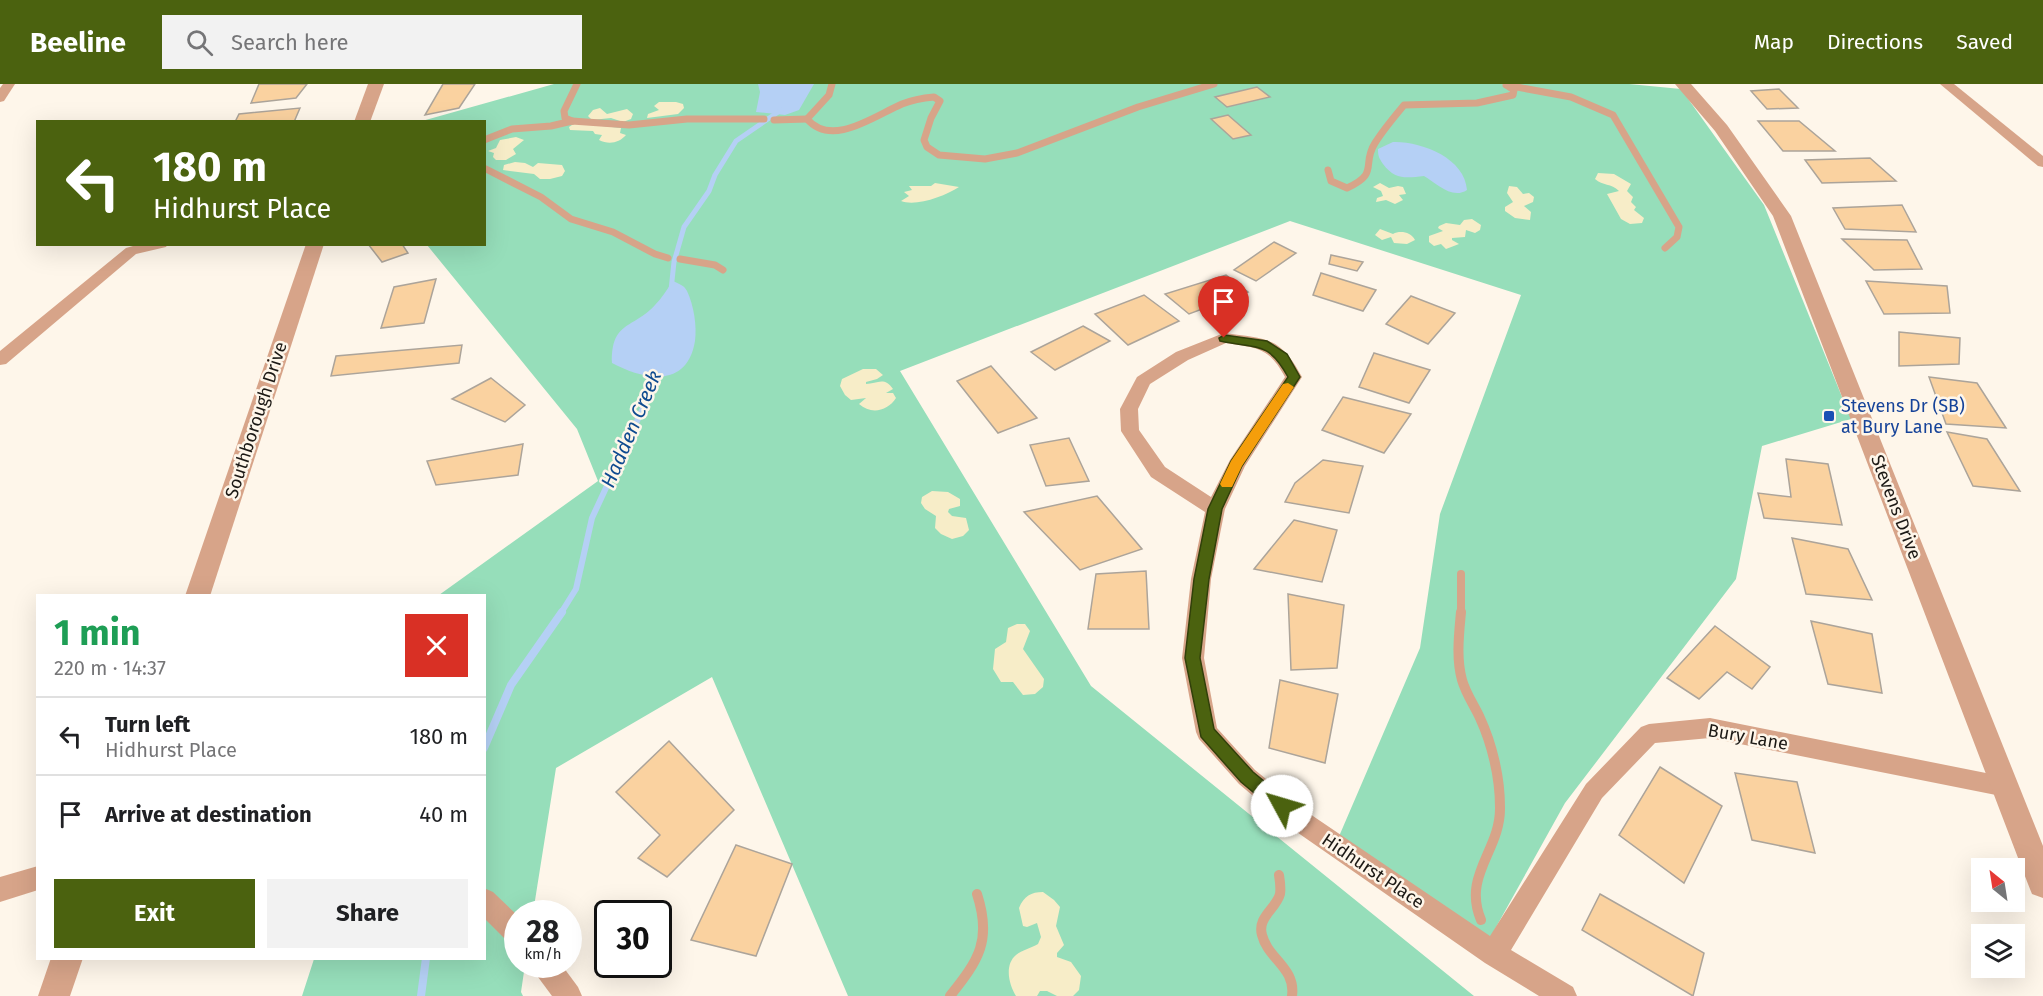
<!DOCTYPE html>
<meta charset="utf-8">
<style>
:root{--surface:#fff;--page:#f2f2f2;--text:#202124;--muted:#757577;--line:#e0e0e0;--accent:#4b620f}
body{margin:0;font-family:"Fira Sans",sans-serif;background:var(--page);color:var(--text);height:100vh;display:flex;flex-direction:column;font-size:22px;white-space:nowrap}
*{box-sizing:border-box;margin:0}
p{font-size:20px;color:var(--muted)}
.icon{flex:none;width:33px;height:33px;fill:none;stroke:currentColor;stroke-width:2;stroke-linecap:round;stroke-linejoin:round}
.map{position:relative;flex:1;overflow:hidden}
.details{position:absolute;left:36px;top:510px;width:450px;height:366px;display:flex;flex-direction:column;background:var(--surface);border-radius:0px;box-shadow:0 6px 24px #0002}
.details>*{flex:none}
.guide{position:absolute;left:36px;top:36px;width:450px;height:126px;border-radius:0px;box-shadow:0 6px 24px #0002;background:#4b620f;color:#fff;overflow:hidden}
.needle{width:39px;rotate:330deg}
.controls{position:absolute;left:1971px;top:774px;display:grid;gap:12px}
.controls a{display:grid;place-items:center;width:54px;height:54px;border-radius:0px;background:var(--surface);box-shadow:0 6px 24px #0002;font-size:30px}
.speed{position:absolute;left:504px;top:816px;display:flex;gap:12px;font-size:30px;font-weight:700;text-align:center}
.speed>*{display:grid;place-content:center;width:78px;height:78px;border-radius:50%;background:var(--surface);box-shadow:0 6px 24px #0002;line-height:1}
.speed small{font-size:15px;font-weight:400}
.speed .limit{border:3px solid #111;border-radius:9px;background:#fff;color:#111}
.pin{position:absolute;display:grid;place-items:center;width:51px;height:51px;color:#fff;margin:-62px -26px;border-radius:50% 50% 50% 0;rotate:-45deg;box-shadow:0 0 6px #0007}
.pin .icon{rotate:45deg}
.me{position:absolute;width:66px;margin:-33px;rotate:309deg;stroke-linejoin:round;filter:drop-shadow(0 0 4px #0008)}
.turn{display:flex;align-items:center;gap:21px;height:126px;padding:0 18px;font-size:27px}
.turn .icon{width:78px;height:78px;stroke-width:2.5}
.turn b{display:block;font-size:42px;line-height:51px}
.round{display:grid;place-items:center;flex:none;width:63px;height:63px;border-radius:0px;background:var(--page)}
.summary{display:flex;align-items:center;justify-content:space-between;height:102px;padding:0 18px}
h1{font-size:36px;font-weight:700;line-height:45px;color:#1e9e55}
.cta{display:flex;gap:12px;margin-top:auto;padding:12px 18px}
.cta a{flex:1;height:69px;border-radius:0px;background:var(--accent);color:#fff;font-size:24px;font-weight:700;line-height:69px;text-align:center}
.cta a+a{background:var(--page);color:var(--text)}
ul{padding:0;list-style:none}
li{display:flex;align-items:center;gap:18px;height:78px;padding:0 18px;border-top:2px solid var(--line)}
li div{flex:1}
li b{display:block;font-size:22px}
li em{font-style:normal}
header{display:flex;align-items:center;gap:36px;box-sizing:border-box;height:84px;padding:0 30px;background:var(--accent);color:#fff}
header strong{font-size:28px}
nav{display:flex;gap:33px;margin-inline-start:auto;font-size:21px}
.search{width:420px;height:54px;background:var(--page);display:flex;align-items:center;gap:15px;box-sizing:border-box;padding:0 21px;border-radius:0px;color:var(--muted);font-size:22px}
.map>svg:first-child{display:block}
.green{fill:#96deba}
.sand{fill:#f7edc8}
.water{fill:#b5d0f5}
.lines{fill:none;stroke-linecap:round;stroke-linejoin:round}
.stream-far2{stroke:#b5d0f5;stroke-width:5}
.stream-far1{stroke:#b5d0f5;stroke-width:6}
.stream{stroke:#b5d0f5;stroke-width:8}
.building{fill:#fad2a0;stroke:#aca49a;stroke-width:1.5}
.service-far2{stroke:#d7a489;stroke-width:7}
.service-far1{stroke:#d7a489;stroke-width:8}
.service{stroke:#d7a489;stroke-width:10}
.minor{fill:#d7a489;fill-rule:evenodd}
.tertiary{fill:#d7a489;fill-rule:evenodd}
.route{fill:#4b620f;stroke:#31400a;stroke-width:1.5}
.slow{fill:#f59e0b}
.transit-dot{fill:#1a4fb4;stroke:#fef6ea;stroke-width:2}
.labels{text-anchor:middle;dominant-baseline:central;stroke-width:5;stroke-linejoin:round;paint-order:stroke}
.transit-label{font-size:18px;fill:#164399;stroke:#fef6ea;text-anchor:start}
.street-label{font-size:18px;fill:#1c1915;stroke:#fef6ea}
.water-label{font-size:20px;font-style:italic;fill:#0f4b90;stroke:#fef6ea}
</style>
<header>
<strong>Beeline</strong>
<div class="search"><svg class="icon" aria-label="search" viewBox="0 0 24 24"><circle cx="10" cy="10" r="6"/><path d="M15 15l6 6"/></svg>Search here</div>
<nav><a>Map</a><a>Directions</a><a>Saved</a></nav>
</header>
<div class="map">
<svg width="2043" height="912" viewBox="0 0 2043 912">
<rect width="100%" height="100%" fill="#fef6ea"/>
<polygon class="green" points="554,0 1629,0 1681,5 1764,121 1851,335 1762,362 1736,495 1565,719 1490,854 1334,764 1420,564 1440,430 1521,211 1290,137 900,287 1091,602 1474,912 848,912 712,593 556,684 533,829 518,830 518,880 525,881 521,908 523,912 302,912 314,875 484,874 484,512 439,511 598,397 577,345 427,161 484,160 484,38 422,37"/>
<g class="sand">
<polygon points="659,18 676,18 683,20 684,24 678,30 647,34 648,30 659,26 654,22"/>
<polygon points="600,24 607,30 627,25 633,30 631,35 623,38 611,34 592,36 588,32 593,26"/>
<path d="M575,39L621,44L620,49L626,51C619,59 609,61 599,56L602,51L595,50L593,47L570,46L569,43Z"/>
<polygon points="516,53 524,56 513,65 516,70 506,76 496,76 493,73 494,69 488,67 496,64 500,56"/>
<polygon points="515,78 525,79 533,83 538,79 562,81 565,87 562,92 550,95 540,95 534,90 503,86 504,81"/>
<path d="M1598,89L1614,90L1631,100L1627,107L1633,113L1631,118L1636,123L1634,126L1644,134L1642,139L1630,140L1621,135L1607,110L1619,107C1611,99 1603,102 1595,95Z"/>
<path d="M935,99L959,103C945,112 916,123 901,117L909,112L904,108L912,106L909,102H931Z"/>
<polygon points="1380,99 1389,104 1398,102 1403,103 1406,110 1399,111 1403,116 1395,120 1386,116 1376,118 1377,114 1383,112 1381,107 1373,103"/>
<polygon points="1509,102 1517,103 1523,110 1529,109 1534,113 1533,118 1524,122 1531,128 1530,136 1515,134 1505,127 1505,123 1513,118 1507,109"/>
<polygon points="1472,135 1481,141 1480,146 1475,149 1466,146 1465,153 1452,154 1452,156 1459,160 1446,165 1441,160 1434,162 1429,158 1429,152 1443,147 1438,144 1439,142 1446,139 1460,141 1464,136"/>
<path d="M1380,145L1393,150C1400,146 1411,148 1415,156L1407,160L1394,159L1391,153L1382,156L1375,151Z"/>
<path d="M863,285H876L883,291L877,295L866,298V300C877,300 884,292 893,305L886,309H893L896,314C888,327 871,331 859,320L866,314L851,316L845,311L840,302L842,295Z"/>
<polygon points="932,407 948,408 960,415 960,422 949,425 948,428 952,432 966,434 969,446 963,452 952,455 941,450 935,444 936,432 925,425 921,419 922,413"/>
<polygon points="1017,540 1025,540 1030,547 1023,565 1044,595 1043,603 1035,610 1023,611 1013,598 1001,598 993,585 995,565 1006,558 1008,544"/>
<path d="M1043,808L1054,816L1060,823L1056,842L1064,861L1057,869V873L1071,878L1081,892L1079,906L1073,912H1057L1047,907H1040L1037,912H1016C1009,901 1004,881 1016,871C1022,866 1031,864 1038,860L1041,853L1037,839L1027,843L1023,842L1019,824C1024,812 1031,808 1043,808Z"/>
</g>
<g class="water">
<polygon points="758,0 814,0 799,26 785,31 756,28 760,8"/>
<path d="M1393,58C1421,57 1465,74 1467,106C1452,116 1436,99 1424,92C1406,94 1395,96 1383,80C1379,74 1378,72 1378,65Z"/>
<path d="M673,197C679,200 684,201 687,207C694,222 697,242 695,257C687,305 644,296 612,279C611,237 633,245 655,221C662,214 667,205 673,197Z"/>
</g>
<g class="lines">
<polyline class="stream-far2" points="671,206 674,178 684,143 709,107 715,91 736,57 781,26"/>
<polyline class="stream-far1" points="561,529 576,505 592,434 657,294 659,285"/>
<g class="stream">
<polyline points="484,664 511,601 562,528"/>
<polyline points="421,912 426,874"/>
</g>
</g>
<g class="building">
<polygon points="259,0 307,0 296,14 251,19"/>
<polygon points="443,0 475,0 459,24 425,31"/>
<polygon points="1257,3 1270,13 1227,23 1215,13"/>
<polygon points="1779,5 1798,24 1767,25 1751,7"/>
<polygon points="300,24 294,38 235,38 239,30"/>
<polygon points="1228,31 1251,51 1233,55 1211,35"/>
<polygon points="1758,37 1799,37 1835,67 1783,67"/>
<polygon points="1870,74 1896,97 1822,99 1805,76"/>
<polygon points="1902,121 1916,148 1845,145 1833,124"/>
<polygon points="1842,155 1907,156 1922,185 1874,186"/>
<polygon points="1274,158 1296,169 1256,197 1234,186"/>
<polygon points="368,160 402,160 408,169 382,178"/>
<polygon points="1331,171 1363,178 1357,187 1329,180"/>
<polygon points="1321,189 1376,206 1363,227 1313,211"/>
<polygon points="1226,191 1248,208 1189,230 1165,210"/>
<polygon points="436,195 424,239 381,244 394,203"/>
<polygon points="1866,197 1947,202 1950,229 1884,230"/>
<polygon points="1144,211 1179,237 1128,261 1095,230"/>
<polygon points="1411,212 1455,229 1428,260 1386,240"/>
<polygon points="1083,242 1110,257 1055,286 1031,268"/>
<polygon points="1899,248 1960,254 1959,280 1899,282"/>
<polygon points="462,261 459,279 331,292 336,272"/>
<polygon points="1374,269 1430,286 1409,319 1359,303"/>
<polygon points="991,282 1037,334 998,349 957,297"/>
<polygon points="1929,293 1977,299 2006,344 1946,340"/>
<polygon points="491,294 525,321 505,338 452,315"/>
<polygon points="1343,313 1411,330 1384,369 1322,346"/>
<polygon points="1947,348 1987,355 2020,407 1973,402"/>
<polygon points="1069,354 1089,397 1046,402 1030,361"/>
<polygon points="523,360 518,391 436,401 427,377"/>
<polygon points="1786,375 1828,380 1842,441 1764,434 1758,409 1791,413"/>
<polygon points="1323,376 1363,382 1349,429 1285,418 1295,399"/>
<polygon points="1097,412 1142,465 1080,486 1024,428"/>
<polygon points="1294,436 1337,446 1322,498 1254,485"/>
<polygon points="1792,454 1848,465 1872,516 1806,510"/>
<polygon points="1146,487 1149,545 1088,545 1096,490"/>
<polygon points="1288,510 1344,521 1337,584 1291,586"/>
<polygon points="1811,537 1872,550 1882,609 1828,600"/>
<polygon points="1715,542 1770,583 1752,605 1727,588 1699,615 1667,594"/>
<polygon points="1280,596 1338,610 1325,679 1269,664"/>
<polygon points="669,657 734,726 667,793 638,774 660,751 616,708"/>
<polygon points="1660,683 1722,722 1684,799 1619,751"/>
<polygon points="1735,689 1797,698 1815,769 1752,756"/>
<polygon points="736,761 792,780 756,872 691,856"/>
<polygon points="1600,810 1704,869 1693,912 1582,846"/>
</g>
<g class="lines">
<g class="service-far2">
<path d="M832,0L829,11L807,35C832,64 874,32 902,20C912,16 923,14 934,13L940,17L931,34L924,56L927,63L939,71L985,75L1017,69L1138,23L1214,0"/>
<polyline points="1506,1 1571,13 1613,31 1679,143 1677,153 1665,164"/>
<polyline points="774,36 807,35"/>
<polyline points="572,37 565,34 564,27 577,0"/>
<polyline points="484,56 512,45 551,42 572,37 629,41 687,35 764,35"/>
<polyline points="484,84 541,113 571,135 613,148 655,170 668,174"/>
<path d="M1328,86L1331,97L1347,104C1380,89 1361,81 1375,59C1383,46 1394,33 1404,21L1477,19L1513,11L1514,6L1508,2"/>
<polyline points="680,175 715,181 723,186"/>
</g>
<polyline class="service-far1" points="1461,490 1461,529"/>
<g class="service">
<path d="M1461,528C1459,550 1456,574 1462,596C1466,610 1474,621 1480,634C1492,660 1500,693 1500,723C1501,766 1462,791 1481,836"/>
<path d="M1279,791C1280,797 1281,804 1280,810C1276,825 1257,833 1262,851C1268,875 1296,884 1292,912"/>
<path d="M950,912C979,876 992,856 977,810"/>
</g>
<g class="minor">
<polygon points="3,0 15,0 4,17 0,18 0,4"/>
<polygon points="1940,0 1954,0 2043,72 2043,83 2038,82"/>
<polygon points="140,160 168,160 166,163 136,170 6,280 0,281 0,267 126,164"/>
<path d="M1224,249C1267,255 1280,252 1302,293L1245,382L1225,425L1211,495L1204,574L1217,644L1255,686L1307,728L1490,852L1586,700L1641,643L1649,640L1710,634L2006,693L2014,696L2018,703L2014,710L2006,713L1710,654L1655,659L1602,714L1511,866L1573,903L1577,912H1539L1485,879L1291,744L1239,700L1199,655L1196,648L1182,574L1191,495L1205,428L1151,393L1121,347L1120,325L1137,293L1176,268ZM1226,259C1257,264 1269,263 1285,293L1230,376L1211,413L1165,383L1139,346L1138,325L1150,300L1188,276Z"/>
<polygon points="38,782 38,806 0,818 0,793"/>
<polygon points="484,804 493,808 518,832 518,862 509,859 484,834"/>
<polygon points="531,880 561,880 578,903 582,912 552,912 535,889"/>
</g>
<g class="tertiary">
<polygon points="368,0 384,0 370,38 354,38"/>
<polygon points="1675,0 1691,0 1727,41 1791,132 2043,762 2043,814 2032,810 2028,800 1773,132 1715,47"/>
<polygon points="306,160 324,160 210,512 185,512"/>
<polygon points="51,874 83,874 70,912 38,912"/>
</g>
</g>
<path class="route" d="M1224,251L1267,257L1287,270L1300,293L1242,382L1222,425L1209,495L1200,574L1214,645L1253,688L1288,717L1290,722L1288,727L1282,729L1276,727L1241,698L1201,653L1185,574L1194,495L1208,425L1231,377L1288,293C1268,256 1256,265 1220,257L1219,254Z"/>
<polygon class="slow" points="1288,299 1294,303 1242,382 1232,403 1222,403 1220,400 1231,377 1283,300"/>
<rect class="transit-dot" x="1823" y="326" width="12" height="12" rx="3"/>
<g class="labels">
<g class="transit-label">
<text x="1841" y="322">Stevens Dr (SB)<tspan x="1841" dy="21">at Bury Lane</tspan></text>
</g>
<g class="street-label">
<text transform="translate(256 336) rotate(-72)">Southborough Drive</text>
<text transform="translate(1896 423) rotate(69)">Stevens Drive</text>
<text transform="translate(1748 653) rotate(10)">Bury Lane</text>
<text transform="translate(1373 787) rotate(34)">Hidhurst Place</text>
</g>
<g class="water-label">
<text transform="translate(631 345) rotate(-67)">Hadden Creek</text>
</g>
</g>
</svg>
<div class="controls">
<a><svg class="needle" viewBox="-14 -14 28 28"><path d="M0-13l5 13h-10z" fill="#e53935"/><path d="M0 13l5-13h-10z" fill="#757577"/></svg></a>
<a><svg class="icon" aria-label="layers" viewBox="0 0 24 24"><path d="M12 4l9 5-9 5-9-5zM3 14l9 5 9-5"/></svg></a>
</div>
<div class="speed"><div>28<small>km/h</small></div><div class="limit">30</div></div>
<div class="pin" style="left:1224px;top:254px;background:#d93025"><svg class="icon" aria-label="arrive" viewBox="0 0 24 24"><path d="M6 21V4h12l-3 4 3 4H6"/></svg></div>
<svg class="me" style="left:1282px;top:722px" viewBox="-20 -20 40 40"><circle r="19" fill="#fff"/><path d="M0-13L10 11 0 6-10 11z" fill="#4b620f"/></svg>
<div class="guide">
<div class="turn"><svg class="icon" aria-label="left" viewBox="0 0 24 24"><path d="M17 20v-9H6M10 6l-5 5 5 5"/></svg><div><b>180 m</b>Hidhurst Place</div></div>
</div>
<section class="details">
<div class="summary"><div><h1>1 min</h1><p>220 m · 14:37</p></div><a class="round" style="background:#d93025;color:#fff"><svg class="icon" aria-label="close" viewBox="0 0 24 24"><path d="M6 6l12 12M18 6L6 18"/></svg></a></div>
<ul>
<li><svg class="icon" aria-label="left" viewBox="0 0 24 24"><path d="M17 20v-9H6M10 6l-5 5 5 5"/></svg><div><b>Turn left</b><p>Hidhurst Place</p></div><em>180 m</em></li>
<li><svg class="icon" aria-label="arrive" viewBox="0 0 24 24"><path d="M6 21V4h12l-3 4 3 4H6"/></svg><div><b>Arrive at destination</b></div><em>40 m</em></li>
</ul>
<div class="cta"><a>Exit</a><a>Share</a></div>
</section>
</div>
